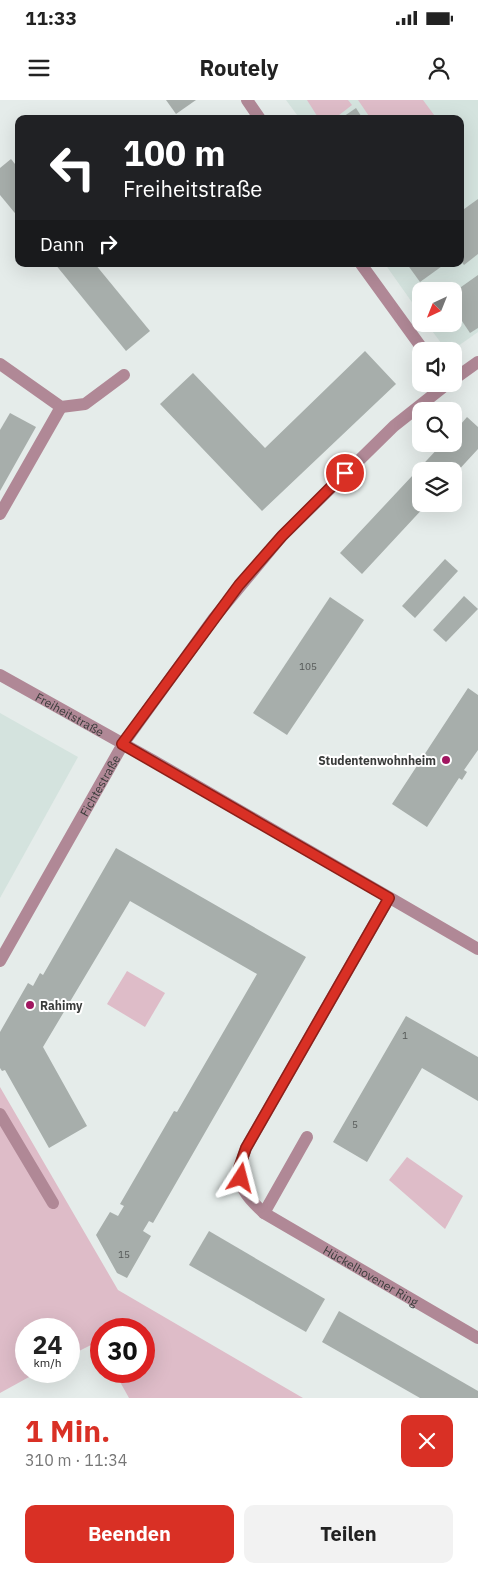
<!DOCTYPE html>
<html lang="de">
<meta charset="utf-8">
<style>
:root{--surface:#fff;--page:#f2f2f2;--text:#222;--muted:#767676;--accent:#d93025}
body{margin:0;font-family:"IBM Plex Sans",sans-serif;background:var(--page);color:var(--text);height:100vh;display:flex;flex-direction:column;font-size:19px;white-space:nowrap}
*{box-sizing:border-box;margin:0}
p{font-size:16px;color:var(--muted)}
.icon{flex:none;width:28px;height:28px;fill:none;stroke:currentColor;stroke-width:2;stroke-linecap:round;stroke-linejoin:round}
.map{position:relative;height:1298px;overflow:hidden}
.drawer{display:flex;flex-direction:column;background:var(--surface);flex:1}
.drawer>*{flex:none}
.hud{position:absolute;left:15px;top:15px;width:449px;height:152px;border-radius:10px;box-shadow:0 5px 20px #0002;background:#202124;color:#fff;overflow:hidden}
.needle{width:32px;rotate:223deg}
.buttons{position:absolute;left:412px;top:182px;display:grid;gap:10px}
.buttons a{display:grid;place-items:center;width:50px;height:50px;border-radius:10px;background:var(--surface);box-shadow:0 5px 20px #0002;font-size:25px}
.speed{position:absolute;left:15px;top:1218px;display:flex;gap:10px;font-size:25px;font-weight:700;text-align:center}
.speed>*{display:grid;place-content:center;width:65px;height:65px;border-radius:50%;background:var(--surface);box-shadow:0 5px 20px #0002;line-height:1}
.speed small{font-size:12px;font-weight:400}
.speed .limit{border:8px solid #d22;background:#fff;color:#111}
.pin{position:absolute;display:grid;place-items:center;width:42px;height:42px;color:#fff;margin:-21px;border:2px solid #fff;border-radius:50%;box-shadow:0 1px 5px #0007}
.me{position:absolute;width:55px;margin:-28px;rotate:9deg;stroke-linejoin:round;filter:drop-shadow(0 0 4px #0008)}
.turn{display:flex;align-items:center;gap:18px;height:105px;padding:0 25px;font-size:22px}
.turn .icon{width:65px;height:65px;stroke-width:2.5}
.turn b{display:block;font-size:35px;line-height:42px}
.then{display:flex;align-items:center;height:48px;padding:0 25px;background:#0003;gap:10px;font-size:19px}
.round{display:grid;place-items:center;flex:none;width:52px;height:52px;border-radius:10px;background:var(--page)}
.headline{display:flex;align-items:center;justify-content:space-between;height:85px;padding:0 25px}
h1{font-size:30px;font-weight:700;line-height:38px;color:var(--accent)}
.primary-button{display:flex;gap:10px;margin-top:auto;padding:10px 25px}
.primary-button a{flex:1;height:58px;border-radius:10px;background:var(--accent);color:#fff;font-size:20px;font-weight:700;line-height:58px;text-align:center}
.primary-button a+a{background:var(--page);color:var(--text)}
.status{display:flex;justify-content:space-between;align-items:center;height:35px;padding:0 25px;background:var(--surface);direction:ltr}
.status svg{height:14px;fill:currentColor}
header{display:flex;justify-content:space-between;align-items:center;height:65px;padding:0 25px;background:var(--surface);font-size:22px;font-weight:700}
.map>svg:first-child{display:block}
.built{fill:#d4e3de}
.green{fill:#debcc8}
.building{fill:#a7aeab}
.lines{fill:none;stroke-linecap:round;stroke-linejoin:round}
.minor{stroke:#b08896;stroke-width:12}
.route-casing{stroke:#8d1f18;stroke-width:12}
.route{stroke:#d93025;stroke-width:9}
.poi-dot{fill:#a11660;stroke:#fff;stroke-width:2}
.labels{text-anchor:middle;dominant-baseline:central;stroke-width:4;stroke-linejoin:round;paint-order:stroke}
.number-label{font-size:10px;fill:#555857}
.street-label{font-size:12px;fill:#3a3c3b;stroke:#fff}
.poi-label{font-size:12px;font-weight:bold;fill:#3a3c3b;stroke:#fff;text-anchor:end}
</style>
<div class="status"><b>11:33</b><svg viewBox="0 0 49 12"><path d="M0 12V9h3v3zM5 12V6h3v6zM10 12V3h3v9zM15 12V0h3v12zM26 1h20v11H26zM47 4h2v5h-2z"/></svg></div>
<header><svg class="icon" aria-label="menu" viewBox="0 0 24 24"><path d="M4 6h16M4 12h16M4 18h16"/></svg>Routely<svg class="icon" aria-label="person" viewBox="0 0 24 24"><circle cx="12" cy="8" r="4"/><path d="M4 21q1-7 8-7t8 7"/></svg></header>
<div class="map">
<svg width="478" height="1298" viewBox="0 0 478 1298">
<rect width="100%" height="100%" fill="#e5ecea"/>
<g class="built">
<polygon points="286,0 478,0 478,232 451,251 447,251 427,224 454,224 454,191 421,191 421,215 385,164 460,164 460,19 300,19"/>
<polygon points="0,613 78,657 0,798"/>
</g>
<g class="green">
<polygon points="307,0 348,0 352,5 334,19 319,19"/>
<polygon points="358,0 423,0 437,19 371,19"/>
<polygon points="127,871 165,893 145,927 107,904"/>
<polygon points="0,987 118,1190 303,1298 129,1298 114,1271 144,1271 144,1229 101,1229 101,1249 97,1242 69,1256 69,1229 26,1229 26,1271 40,1271 0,1293"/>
<polygon points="407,1057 463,1096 445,1129 389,1080"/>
</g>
<g class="building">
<polygon points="166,0 196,0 176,14"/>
<polygon points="356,8 363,19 340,19"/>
<polygon points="11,59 19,69 19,118 0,95 0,68"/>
<polygon points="478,99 478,154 464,165 460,160 460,112"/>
<polygon points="55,164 95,164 150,231 126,251"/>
<polygon points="407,164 445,164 420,182"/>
<polygon points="478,175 478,228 470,233 454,209 454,192"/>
<polygon points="365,251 396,284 262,411 160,304 193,273 265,348"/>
<polygon points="10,313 36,327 0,391 0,330"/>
<polygon points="467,317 478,327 478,349 454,375 454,371 421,371 421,404 427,404 362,474 340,453 442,344 454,344 454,332"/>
<polygon points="445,459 458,471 415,518 402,506"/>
<polygon points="464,496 478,509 446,542 433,530"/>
<polygon points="330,497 364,520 287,635 253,613"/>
<polygon points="468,588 478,595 478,650 464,670 467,672 462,680 459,678 427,727 392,704"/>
<polygon points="116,748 306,857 153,1123 149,1121 143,1131 151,1136 127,1178 117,1173 96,1135 110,1112 118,1116 124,1106 120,1104 174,1011 177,1012 257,874 130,801 43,947 87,1026 49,1048 5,970 2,971 0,968 0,932 28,883 33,886 40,873 43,875"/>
<polygon points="406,916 478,957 478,1001 422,968 367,1062 333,1042"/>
<polygon points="209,1131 325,1199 306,1232 189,1165"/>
<polygon points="339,1211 478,1291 478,1298 420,1298 322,1242"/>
</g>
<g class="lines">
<g class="minor">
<polyline points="247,0 260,19"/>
<polyline points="361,164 424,251"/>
<polyline points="0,264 61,307 85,304 124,275"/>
<polyline points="454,279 478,262"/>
<polyline points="0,414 61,307"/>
<path id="s1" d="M0,575L154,661L478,849"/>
<path id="s2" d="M389,798L246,1048C234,1080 240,1091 264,1113L478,1238"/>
<path id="s3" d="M0,861L123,644L214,518L282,436L394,326L447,284"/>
<polyline points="0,1014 53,1103"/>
<polyline points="264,1113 307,1037"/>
</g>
</g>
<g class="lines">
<defs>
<polyline id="route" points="241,1078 239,1068 246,1048 389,798 122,644 239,485 282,436 345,373"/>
</defs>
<use href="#route" class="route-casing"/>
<use href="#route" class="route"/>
</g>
<g class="poi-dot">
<circle cx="446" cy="660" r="5"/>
<circle cx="30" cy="905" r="5"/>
</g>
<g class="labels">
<g class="number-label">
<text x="308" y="566">105</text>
<text x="405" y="935">1</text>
<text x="355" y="1024">5</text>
<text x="124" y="1154">15</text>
</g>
<g class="street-label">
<text stroke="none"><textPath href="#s1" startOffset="80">Freiheitstraße</textPath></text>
<text stroke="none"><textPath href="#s3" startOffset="202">Fichtestraße</textPath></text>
<text stroke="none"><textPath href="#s2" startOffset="486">Hückelhovener Ring</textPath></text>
</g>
<g class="poi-label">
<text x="436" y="660">Studentenwohnheim</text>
<text x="40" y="905" text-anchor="start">Rahimy</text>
</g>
</g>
</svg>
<div class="buttons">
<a><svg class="needle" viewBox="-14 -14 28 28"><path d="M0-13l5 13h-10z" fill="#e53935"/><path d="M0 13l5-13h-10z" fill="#767676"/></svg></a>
<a><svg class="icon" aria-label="sound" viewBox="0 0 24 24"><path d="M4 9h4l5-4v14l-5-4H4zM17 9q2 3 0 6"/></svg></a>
<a><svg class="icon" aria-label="search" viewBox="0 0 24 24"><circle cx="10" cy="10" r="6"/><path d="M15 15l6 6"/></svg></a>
<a><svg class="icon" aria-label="layers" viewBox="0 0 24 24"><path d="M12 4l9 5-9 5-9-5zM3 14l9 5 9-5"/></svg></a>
</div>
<div class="speed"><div>24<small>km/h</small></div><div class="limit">30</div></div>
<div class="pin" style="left:345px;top:373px;background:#d93025"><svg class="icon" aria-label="arrive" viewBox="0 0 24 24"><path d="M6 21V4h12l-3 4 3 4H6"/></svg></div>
<svg class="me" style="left:241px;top:1078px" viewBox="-20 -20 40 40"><path d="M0-17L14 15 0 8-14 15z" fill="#d93025" stroke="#fff" stroke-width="4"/></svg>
<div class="hud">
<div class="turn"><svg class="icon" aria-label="left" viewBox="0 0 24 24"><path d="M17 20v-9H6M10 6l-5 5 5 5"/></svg><div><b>100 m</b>Freiheitstraße</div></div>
<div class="then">Dann<svg class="icon" aria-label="right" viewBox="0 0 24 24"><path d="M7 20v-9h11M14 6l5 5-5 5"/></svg></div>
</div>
</div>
<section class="drawer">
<div class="headline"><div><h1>1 Min.</h1><p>310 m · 11:34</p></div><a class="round" style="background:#d93025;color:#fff"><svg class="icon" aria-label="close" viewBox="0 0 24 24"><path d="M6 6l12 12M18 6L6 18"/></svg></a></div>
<div class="primary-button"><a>Beenden</a><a>Teilen</a></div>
</section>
